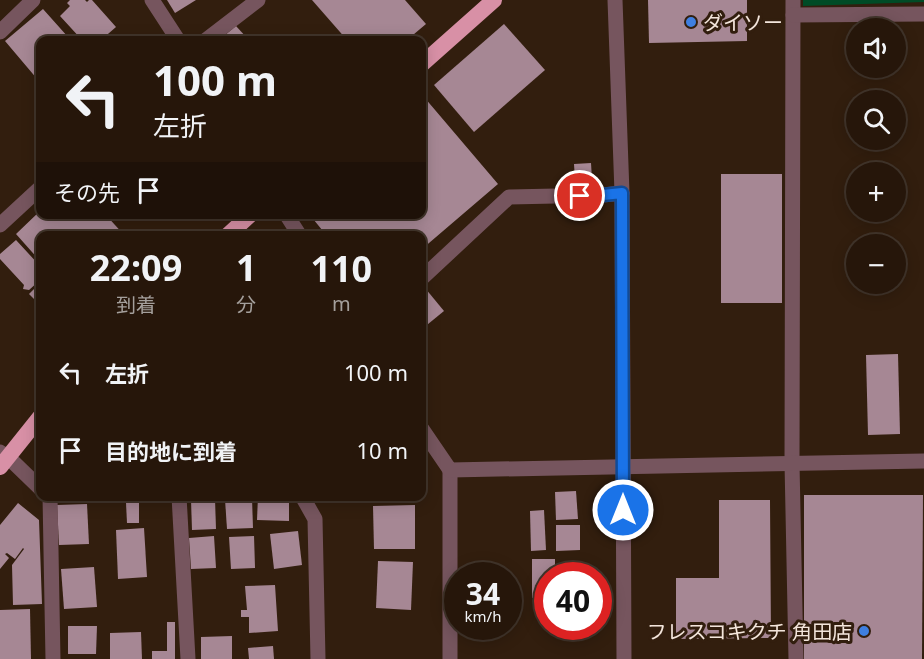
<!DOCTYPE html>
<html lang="ja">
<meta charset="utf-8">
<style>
:root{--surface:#26160a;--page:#2e1f13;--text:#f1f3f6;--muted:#a49f9c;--line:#42352b}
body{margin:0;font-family:"Noto Sans","Noto Sans JP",sans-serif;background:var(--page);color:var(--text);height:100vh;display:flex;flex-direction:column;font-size:22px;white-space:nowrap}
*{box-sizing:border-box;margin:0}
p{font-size:20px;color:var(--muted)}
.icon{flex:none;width:33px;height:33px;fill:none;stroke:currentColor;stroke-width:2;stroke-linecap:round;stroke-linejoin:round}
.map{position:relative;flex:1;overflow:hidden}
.panel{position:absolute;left:36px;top:231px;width:390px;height:270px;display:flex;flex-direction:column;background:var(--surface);border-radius:12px;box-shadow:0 3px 15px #0003,0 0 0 2px var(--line)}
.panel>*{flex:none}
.banner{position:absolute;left:36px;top:36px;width:390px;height:183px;border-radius:12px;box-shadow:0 3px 15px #0003,0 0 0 2px var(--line);background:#26160a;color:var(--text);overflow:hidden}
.controls{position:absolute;left:846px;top:18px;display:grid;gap:12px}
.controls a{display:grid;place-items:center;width:60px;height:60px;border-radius:50%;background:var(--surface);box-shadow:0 3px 15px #0003,0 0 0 2px var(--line);font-size:30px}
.speed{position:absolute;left:444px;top:562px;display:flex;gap:12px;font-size:30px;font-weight:700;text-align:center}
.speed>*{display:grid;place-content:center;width:78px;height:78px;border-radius:50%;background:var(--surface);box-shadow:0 3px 15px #0003,0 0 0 2px var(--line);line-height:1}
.speed small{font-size:15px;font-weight:400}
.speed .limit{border:9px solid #d22;background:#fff;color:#111}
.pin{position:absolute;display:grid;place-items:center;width:51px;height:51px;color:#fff;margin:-26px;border:3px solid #fff;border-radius:50%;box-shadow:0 2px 6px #0007}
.me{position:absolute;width:66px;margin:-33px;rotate:0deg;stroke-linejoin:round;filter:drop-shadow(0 0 4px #0008)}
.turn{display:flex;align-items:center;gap:21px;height:126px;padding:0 18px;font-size:27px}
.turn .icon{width:78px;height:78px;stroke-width:2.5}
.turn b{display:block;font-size:42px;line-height:51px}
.then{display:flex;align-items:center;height:57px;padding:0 18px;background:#0003;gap:12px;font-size:22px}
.eta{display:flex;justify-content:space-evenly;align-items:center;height:102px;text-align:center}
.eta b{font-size:36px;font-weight:700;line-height:42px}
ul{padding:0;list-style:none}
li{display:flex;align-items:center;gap:18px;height:78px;padding:0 18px}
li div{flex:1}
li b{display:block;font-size:22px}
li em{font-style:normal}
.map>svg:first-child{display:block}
.green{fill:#004b26}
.building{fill:#a68794}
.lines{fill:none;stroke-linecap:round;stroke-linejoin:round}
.minor{stroke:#76555e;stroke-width:15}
.tertiary{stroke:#76555e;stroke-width:15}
.trunk{stroke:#d890a6;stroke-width:16}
.route-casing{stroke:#114b97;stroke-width:15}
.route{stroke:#1a73e8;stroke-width:10}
.shop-dot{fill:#3f7fe0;stroke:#321e0e;stroke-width:2}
.labels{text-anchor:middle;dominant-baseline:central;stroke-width:6;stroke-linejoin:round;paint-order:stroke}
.poi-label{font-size:20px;fill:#f3e5db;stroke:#321e0e;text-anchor:start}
</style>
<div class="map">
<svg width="924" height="659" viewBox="0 0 924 659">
<rect width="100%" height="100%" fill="#321e0e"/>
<polygon class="green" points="803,0 924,0 924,2 803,6"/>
<g class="building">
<polygon points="70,0 85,0 87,2 89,0 92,0 116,27 101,40 82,40 60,16 70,6 67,3"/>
<polygon points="167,0 196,0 175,13"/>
<polygon points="312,0 405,0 426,24 407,40 347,40"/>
<polygon points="648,0 747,0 747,41 649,43"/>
<polygon points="43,9 68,37 64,40 40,40 40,78 38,80 5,41"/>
<polygon points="504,24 545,70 474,132 434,85"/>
<polygon points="236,26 247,38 244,40 219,40"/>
<polygon points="424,97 498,184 422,249 422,236 327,236 309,214 422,214 422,99"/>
<polygon points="591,163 592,179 575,180 574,164"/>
<rect x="721" y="174" width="61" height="129"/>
<polygon points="40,211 40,214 105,214 125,236 40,236 40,261 16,234"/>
<polygon points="16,240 40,266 40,283 39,281 29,290 23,289 24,285 0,259 0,254"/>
<polygon points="40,283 40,295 35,300 29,294"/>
<polygon points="425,288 444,311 422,329 422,291"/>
<polygon points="898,354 900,434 868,435 866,355"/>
<polygon points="576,491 578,519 556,520 555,492"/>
<polygon points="804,495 923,495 922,659 804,659"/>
<polygon points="258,496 289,496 289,521 257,520"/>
<polygon points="252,498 253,528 227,529 225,499"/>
<polygon points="215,499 216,529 192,530 191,500"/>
<polygon points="719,500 770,500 771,638 676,639 676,578 719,578"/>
<polygon points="18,503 39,520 42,604 13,605 12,565 24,549 23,548 15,559 7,553 5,554 9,558 0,569 0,525"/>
<polygon points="126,503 139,503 139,523 127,523"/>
<polygon points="87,504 89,544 59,545 57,505"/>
<polygon points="415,505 415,549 374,549 373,506"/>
<polygon points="544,510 546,550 531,551 530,511"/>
<polygon points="556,525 580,525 580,550 556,551"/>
<polygon points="144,528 147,577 118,579 116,530"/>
<polygon points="298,531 302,565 274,569 270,534"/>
<polygon points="214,536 216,568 191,569 189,538"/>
<polygon points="254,536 255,568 231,569 229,537"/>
<polygon points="532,559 555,559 555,576 548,576 548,598 532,598"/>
<polygon points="378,561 413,562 411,610 376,608"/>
<polygon points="94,567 97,607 64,609 61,569"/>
<polygon points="275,585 278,631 249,633 249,617 241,617 241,610 247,610 245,586"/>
<polygon points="30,609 31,659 0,659 0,610"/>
<polygon points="167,622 175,622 175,659 152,659 152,651 167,651"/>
<polygon points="68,626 97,626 96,654 68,654"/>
<polygon points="141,632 142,659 110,659 110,633"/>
<polygon points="232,636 232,659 201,659 201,637"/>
<polygon points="273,646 274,659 249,659 248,648"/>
</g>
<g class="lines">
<g class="minor">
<polyline points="793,0 792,463 796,659"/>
<polyline points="793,15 924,14"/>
<polyline points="206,40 258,0"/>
<polyline points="0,225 40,188"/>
<polyline points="422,278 509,197 603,195 622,193"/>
<polyline points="0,452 8,457 40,488"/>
<polyline points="450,470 450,659"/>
<polyline points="50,496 53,659"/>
<polyline points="179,496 188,659"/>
<polyline points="302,496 315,519 318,659"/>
</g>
<g class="tertiary">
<polyline points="152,0 178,40"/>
<polyline points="615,0 622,193 624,659"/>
<polyline points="0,32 33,0"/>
<polyline points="286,214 300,236"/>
<polyline points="422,429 450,470 924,461"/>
</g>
<g class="trunk">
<polyline points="422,64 494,0"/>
<polyline points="227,236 251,214"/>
<polyline points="0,467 40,417"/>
</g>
</g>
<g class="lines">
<defs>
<polyline id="route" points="580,196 603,195 622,193 623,510"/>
</defs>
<use href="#route" class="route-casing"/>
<use href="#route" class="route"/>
</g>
<g class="shop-dot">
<circle cx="691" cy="22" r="6"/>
<circle cx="864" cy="631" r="6"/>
</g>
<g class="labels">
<g class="poi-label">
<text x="703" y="22">ダイソー</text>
<text x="852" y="631" text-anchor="end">フレスコキクチ 角田店</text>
</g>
</g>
</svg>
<div class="controls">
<a><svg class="icon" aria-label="sound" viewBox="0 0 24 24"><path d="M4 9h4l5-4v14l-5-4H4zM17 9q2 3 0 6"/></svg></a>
<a><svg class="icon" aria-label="search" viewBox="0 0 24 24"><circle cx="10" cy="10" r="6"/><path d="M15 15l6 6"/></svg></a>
<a>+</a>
<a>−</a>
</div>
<div class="speed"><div>34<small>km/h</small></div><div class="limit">40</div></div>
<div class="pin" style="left:580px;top:196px;background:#d93025"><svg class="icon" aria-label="arrive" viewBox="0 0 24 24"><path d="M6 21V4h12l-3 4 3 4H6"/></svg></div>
<svg class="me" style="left:623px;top:510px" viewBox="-20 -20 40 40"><circle r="17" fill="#1a73e8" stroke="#fff" stroke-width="3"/><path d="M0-11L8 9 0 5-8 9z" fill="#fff"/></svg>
<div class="banner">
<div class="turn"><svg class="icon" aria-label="left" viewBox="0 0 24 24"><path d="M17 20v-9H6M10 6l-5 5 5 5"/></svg><div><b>100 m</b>左折</div></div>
<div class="then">その先<svg class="icon" aria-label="arrive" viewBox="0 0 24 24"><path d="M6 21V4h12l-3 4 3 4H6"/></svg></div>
</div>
<section class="panel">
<div class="eta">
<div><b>22:09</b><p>到着</p></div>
<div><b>1</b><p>分</p></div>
<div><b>110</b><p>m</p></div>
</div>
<ul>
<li><svg class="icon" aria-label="left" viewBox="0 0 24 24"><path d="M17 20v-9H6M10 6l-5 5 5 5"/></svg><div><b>左折</b></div><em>100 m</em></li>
<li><svg class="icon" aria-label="arrive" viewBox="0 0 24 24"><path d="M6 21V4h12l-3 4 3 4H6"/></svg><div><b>目的地に到着</b></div><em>10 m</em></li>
</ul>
</section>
</div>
